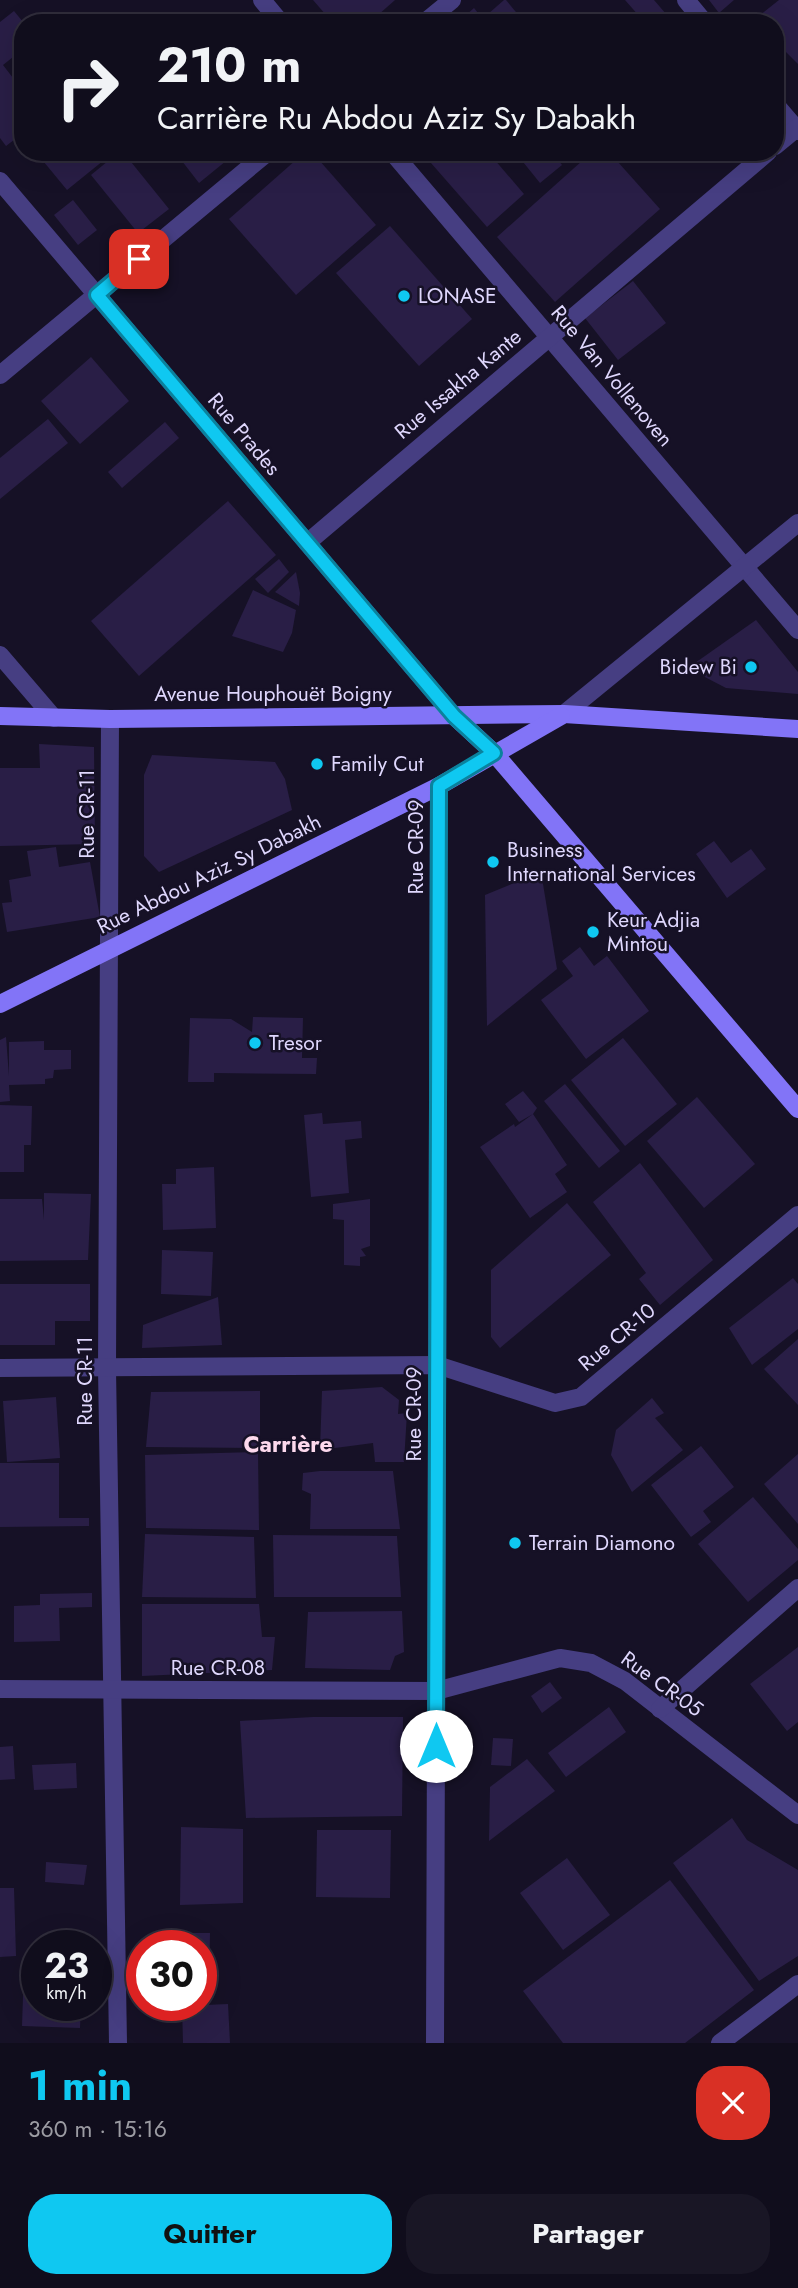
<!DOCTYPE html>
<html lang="fr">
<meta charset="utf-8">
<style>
:root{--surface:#100d1c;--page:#191625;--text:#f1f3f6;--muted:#9c9ca3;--line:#302d3b;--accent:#0fc8f1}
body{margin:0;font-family:Jost,sans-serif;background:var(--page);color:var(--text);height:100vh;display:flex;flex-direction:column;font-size:26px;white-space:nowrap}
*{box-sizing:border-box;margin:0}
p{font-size:23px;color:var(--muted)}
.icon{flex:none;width:38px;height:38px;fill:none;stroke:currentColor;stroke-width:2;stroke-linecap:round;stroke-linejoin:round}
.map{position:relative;height:2043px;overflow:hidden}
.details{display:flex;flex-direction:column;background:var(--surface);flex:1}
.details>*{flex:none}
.guide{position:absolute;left:14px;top:14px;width:770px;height:147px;border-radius:28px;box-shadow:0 7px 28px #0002,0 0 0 2px var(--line);background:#100d1c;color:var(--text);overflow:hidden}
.speed{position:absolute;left:21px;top:1930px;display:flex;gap:14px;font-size:35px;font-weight:700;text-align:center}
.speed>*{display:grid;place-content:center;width:91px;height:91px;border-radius:50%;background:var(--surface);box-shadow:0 7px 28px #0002,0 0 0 2px var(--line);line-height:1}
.speed small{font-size:18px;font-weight:400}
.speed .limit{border:10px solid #d22;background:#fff;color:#111}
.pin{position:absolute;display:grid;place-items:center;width:60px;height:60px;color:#fff;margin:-30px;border-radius:14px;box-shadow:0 4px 10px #0006}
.me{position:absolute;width:77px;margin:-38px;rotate:0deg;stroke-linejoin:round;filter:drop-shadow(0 0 5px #0008)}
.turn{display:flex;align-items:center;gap:24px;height:147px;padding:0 28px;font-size:32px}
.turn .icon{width:91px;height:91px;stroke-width:2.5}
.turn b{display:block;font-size:49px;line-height:60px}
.round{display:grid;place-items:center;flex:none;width:74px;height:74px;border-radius:28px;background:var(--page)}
.head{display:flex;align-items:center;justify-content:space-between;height:119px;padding:0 28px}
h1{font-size:42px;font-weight:700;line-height:52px;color:var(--accent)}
.primary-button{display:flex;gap:14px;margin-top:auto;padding:14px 28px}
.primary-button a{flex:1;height:80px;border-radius:28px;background:var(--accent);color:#111;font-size:28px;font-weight:700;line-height:80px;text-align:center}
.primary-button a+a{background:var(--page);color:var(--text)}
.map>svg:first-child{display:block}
.building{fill:#291e46}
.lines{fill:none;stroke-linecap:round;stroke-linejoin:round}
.street{stroke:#463e82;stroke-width:18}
.secondary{stroke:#8274f7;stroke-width:18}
.route-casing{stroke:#0a829d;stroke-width:18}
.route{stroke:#0fc8f1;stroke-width:12}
.poi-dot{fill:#0fc8f1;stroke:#161126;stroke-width:2.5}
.labels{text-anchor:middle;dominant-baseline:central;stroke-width:5;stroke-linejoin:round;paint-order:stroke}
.poi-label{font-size:21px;fill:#dfd7fd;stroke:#161126;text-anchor:start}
.street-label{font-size:21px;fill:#dfd7fd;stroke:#161126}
.neighbourhood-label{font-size:23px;font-weight:bold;fill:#fdd9ed;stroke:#161126}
</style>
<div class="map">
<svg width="798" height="2043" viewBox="0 0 798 2043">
<rect width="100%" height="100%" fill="#161126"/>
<g class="building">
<polygon points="313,0 395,0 369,23 333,23"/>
<polygon points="504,0 506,0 525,23 495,23 488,14"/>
<polygon points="625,0 654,0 672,21 632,23 640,17"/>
<polygon points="709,0 734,0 719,13"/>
<polygon points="779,0 798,0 798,64 775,41 775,23 750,23"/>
<polygon points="474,8 486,23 457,23"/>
<polygon points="14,11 23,22 23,49 3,65 23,91 23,133 6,146 0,138 0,22"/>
<polygon points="43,152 114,152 67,190 39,156"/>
<polygon points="119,152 123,152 169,209 138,233 91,175"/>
<polygon points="175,152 237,152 199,183"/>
<polygon points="305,152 312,152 376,225 296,295 229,219"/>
<polygon points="444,152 488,152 524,194 487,227 431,163"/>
<polygon points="515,152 552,152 562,165 540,183"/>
<polygon points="592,152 609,152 660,209 555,302 497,237"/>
<polygon points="73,200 97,230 78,245 54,215"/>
<polygon points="390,226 472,319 419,366 336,273"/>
<polygon points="633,281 666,323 618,360 585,318"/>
<polygon points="91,357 129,401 80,444 41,401"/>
<polygon points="48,419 68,443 0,499 0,458"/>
<polygon points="165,422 179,438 122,488 108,472"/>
<polygon points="228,501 276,555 139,676 91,621"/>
<polygon points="279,559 289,572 268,593 255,579"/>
<polygon points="296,572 300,593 299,606 275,592"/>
<polygon points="253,590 296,610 292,633 283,652 232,636"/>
<polygon points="756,620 798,672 798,694 726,688 701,675 695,663"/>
<polygon points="39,744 94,747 95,844 0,846 0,768 40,768"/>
<polygon points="152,755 275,762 285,779 292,810 159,872 144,856 144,775"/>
<polygon points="714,841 731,863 751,849 766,869 727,898 696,854"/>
<polygon points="56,847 59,867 90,862 100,917 7,932 2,903 12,902 9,880 31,876 27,851"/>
<polygon points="541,872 557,969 487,1026 485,895"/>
<polygon points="580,947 594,966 607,956 649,1011 586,1059 541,1000 573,976 562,961"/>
<polygon points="253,1017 303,1018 302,1058 317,1058 316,1074 214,1073 214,1082 188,1082 190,1018 231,1019 252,1032"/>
<polygon points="6,1037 9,1076 9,1042 44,1041 44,1050 71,1050 71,1069 54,1070 53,1078 45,1079 45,1084 9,1085 10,1101 0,1102 0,1040"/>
<polygon points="623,1038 677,1104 625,1146 571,1080"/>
<polygon points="565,1084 620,1151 599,1168 544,1101"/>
<polygon points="523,1091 537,1108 533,1114 567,1165 555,1174 567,1192 530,1218 480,1147 514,1124 515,1127 533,1114 519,1122 505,1104"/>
<polygon points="697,1097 755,1164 704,1208 647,1141"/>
<polygon points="0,1105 32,1106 31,1145 24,1145 24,1172 0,1172"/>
<polygon points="322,1113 323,1124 361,1121 362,1138 345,1140 349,1193 311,1197 304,1115"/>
<polygon points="640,1163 713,1260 660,1305 639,1279 646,1273 593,1202"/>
<polygon points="214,1167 216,1228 163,1230 162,1184 176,1184 176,1169"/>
<polygon points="44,1193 91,1194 88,1260 0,1261 0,1199 42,1199 44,1220"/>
<polygon points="370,1199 370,1246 361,1249 366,1256 360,1257 360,1266 344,1265 344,1220 333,1219 333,1204"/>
<polygon points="567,1203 611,1255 500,1348 491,1337 491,1270"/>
<polygon points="162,1250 213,1252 211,1296 161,1294"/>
<polygon points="793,1278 798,1284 798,1329 752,1365 729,1328"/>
<polygon points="0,1284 90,1284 90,1321 55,1321 55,1345 0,1345"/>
<polygon points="218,1297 222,1345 142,1348 143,1325"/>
<polygon points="798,1339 798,1405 764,1369"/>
<polygon points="382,1387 399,1400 398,1414 407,1413 404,1462 375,1462 373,1443 320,1450 322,1391"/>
<polygon points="260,1391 260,1448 146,1447 151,1392"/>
<polygon points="56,1397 60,1458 7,1462 3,1401"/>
<polygon points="652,1398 664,1413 655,1418 683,1450 632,1492 611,1455 616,1430"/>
<polygon points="701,1446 734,1487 703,1511 711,1522 691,1537 651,1485"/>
<polygon points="258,1452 259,1530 146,1528 145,1455"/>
<polygon points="798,1454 798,1524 764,1484"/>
<polygon points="0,1463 59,1463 59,1518 89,1518 89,1526 0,1527"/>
<polygon points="320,1471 393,1471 400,1529 310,1529 311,1494 302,1490 303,1473"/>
<polygon points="753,1497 798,1549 798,1560 748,1602 698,1544"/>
<polygon points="145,1534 254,1537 256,1598 142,1597"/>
<polygon points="273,1535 397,1536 401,1597 274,1597"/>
<polygon points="92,1593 92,1607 59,1608 60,1641 14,1642 14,1606 40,1605 40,1594"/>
<polygon points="142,1604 259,1604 262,1637 275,1637 272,1670 142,1676"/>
<polygon points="402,1611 404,1652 395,1656 390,1670 305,1668 308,1612"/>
<polygon points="798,1647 798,1722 787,1731 750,1684"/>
<polygon points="550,1682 562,1698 542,1713 531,1696"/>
<polygon points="609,1707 626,1732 566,1777 548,1753"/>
<polygon points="313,1717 403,1717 402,1816 246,1818 240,1721"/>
<polygon points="493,1738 513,1739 511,1766 491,1765"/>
<polygon points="13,1746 15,1779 0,1780 0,1747"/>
<polygon points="527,1759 555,1791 489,1841 490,1787"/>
<polygon points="76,1763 77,1788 34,1790 32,1765"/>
<polygon points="732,1818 747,1840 798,1870 798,1956 759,1981 673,1863"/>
<polygon points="181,1827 243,1829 243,1903 180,1905"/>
<polygon points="317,1830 391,1830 390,1898 316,1897"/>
<polygon points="567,1858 610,1915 563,1950 520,1893"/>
<polygon points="46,1862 87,1865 84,1885 45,1882"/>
<polygon points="670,1880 754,1990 685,2043 563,2043 523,1991"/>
<polygon points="0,1888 14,1888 16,1956 0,1957"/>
<polygon points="161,1933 210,1933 209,1996 201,1996 201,1946 161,1946"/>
<polygon points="24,1966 37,1967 37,2006 81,2006 80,2028 22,2026"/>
<polygon points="228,2004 230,2043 183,2043 182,2006"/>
</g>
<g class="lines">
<g class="street">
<polyline points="262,0 281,23"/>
<polyline points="686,0 705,23"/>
<polyline points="424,23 452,0"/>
<polyline points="775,104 798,131"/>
<polyline points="775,146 798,127"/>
<polyline points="392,152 798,630"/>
<polyline points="0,181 454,716"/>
<polyline points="0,375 268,152"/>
<polyline points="307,543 768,152"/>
<polyline points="0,655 54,718"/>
<polyline points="564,714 798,523"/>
<polyline points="110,719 107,1369 118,2043"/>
<polyline points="0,1368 437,1365 555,1403 581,1397 798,1215"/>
<polyline points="0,1689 436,1691 560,1658 591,1663 625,1681 798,1815"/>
<polyline points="660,1709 798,1588"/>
<polyline points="435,2043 439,786"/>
<polyline points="720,2043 798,1984"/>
</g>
<g class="secondary">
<polyline points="0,716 110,719 564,714 798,729"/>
<polyline points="454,716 494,753 798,1109"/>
<polyline points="0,1004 439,786 561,716"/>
</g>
</g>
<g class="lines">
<defs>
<polyline id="route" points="139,259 97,295 454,716 494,753 439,786 436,1746"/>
</defs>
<use href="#route" class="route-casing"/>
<use href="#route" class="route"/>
</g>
<g class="poi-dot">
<circle cx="404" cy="296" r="7"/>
<circle cx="751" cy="667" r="7"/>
<circle cx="317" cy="764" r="7"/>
<circle cx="493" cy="862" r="7"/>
<circle cx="593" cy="932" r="7"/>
<circle cx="255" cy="1043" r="7"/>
<circle cx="515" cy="1543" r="7"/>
</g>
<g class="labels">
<g class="poi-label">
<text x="418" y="296">LONASE</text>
<text x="737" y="667" text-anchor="end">Bidew Bi</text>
<text x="331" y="764">Family Cut</text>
<text x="507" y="850">Business<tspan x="507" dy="24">International Services</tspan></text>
<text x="607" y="920">Keur Adjia<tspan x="607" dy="24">Mintou</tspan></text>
<text x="269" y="1043">Tresor</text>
<text x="529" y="1543">Terrain Diamono</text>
</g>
<g class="street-label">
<text transform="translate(612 376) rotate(50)">Rue Van Vollenoven</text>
<text transform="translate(458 384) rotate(-40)">Rue Issakha Kante</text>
<text transform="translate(244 434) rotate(50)">Rue Prades</text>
<text x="273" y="694">Avenue Houphouët Boigny</text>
<text transform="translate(87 814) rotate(-90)">Rue CR-11</text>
<text transform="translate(416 847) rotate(-90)">Rue CR-09</text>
<text transform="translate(209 874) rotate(-26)">Rue Abdou Aziz Sy Dabakh</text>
<text transform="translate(617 1337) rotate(-40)">Rue CR-10</text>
<text transform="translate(85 1381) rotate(-90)">Rue CR-11</text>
<text transform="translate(414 1414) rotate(-90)">Rue CR-09</text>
<text x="218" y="1668">Rue CR-08</text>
<text transform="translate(662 1684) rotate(36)">Rue CR-05</text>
</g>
<g class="neighbourhood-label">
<text x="288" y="1444">Carrière</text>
</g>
</g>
</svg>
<div class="speed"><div>23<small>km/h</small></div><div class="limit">30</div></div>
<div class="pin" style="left:139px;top:259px;background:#d93025"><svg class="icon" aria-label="arrive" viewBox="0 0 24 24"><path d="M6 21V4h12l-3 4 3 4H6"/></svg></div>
<svg class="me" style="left:436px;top:1746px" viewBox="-20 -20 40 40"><circle r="19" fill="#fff"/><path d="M0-13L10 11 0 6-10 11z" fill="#0fc8f1"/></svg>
<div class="guide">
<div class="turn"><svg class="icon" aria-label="right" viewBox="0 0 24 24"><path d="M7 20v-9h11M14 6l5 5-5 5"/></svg><div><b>210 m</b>Carrière Ru Abdou Aziz Sy Dabakh</div></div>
</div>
</div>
<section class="details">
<div class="head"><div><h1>1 min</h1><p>360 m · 15:16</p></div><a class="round" style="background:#d93025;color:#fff"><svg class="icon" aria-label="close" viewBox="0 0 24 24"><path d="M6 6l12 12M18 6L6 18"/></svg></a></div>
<div class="primary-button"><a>Quitter</a><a>Partager</a></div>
</section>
